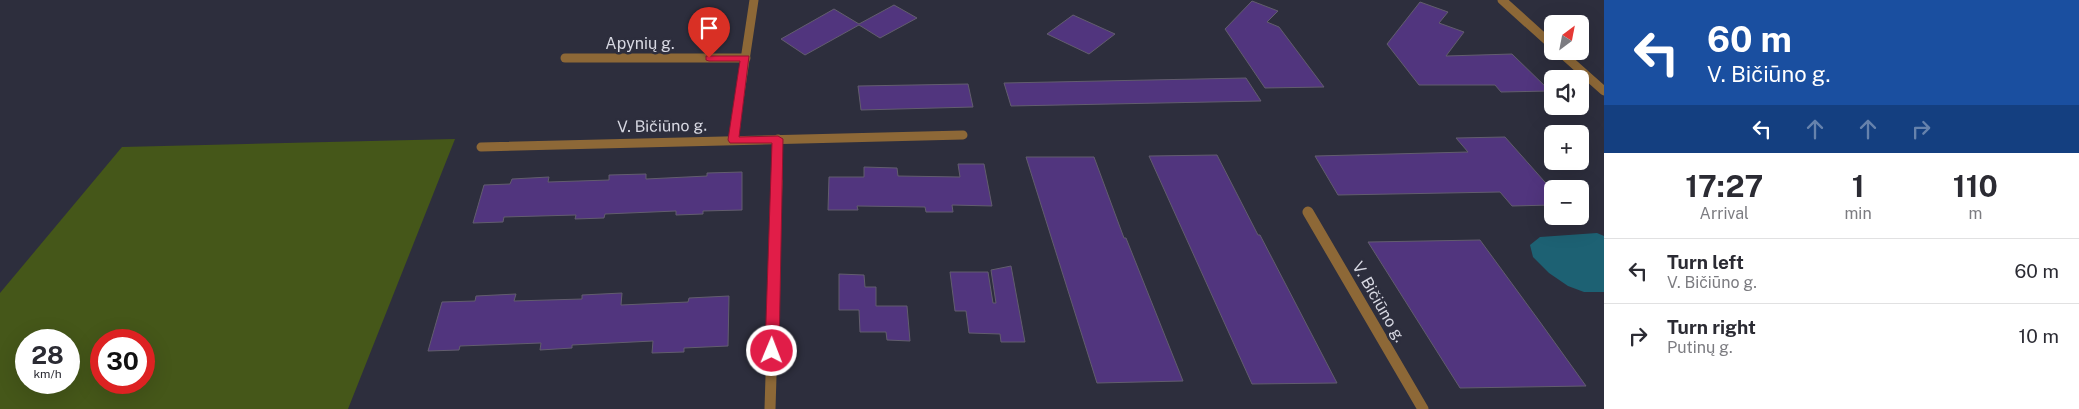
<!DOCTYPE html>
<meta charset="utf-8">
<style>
:root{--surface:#fff;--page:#f7f7f7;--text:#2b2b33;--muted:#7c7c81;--line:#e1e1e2}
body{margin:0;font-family:"Public Sans",sans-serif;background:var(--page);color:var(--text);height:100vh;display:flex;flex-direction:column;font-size:19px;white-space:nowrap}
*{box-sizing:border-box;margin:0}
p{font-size:16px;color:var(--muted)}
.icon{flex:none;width:28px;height:28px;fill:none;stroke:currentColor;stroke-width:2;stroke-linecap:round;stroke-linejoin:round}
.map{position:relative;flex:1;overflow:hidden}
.panel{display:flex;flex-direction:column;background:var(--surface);width:475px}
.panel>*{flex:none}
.top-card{background:#1a4fa0;color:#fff;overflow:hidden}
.needle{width:32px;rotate:32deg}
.tools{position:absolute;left:1544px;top:15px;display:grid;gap:10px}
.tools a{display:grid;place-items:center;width:45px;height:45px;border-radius:8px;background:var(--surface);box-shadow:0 5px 20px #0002;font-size:25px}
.speed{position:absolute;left:15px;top:329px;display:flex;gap:10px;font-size:25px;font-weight:700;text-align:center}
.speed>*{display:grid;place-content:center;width:65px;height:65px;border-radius:50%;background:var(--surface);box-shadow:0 5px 20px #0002;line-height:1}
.speed small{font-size:12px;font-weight:400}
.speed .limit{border:8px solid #d22;background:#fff;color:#111}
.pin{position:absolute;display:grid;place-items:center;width:42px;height:42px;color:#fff;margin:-51px -21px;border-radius:50% 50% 50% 0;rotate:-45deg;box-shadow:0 0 5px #0007}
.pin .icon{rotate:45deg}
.me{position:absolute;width:55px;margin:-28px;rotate:1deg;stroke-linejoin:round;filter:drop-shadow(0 0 4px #0008)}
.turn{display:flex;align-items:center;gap:18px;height:105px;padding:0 20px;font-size:22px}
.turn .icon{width:65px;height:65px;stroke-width:2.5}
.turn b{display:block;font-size:35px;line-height:42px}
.lanes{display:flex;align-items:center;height:48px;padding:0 20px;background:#0003;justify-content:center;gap:25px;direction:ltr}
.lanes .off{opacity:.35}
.eta{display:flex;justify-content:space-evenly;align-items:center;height:85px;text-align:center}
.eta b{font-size:30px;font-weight:700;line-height:35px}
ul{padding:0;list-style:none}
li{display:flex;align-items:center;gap:15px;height:65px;padding:0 20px;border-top:1px solid var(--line)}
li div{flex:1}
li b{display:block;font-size:19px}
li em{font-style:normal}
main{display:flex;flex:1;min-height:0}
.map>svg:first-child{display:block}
.green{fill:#455719;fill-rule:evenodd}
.water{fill:#1d6173}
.building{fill:#51357e;stroke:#625d6e}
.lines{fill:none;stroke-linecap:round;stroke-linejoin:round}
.minor-far1{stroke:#8d6837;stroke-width:9}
.minor{stroke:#8d6837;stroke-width:11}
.route{fill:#e11d48;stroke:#92132f}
.labels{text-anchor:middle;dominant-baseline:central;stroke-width:5;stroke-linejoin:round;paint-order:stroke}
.street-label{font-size:16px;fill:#d7d8e2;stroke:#2d2e3d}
</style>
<main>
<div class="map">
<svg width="1604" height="409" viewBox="0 0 1604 409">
<rect width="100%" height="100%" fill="#2d2e3d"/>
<path class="green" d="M455,139L348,409H0V293L122,147ZM26,340H69V382H26ZM101,340H144V382H101Z"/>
<polygon class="water" points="1597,233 1604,236 1604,292 1584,292 1568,286 1549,273 1533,257 1530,245 1540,237"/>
<g class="building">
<polygon points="1252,1 1278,11 1267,22 1279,27 1324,87 1265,88 1225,29"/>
<polygon points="1420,2 1448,12 1439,23 1464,32 1446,56 1512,54 1550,91 1501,92 1495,85 1419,85 1387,44"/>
<polygon points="894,5 917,18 880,38 859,25 805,55 781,39 834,9 859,24"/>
<polygon points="1073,15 1115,34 1089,54 1047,34"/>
<polygon points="1246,78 1261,101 1011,106 1004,83"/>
<polygon points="968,84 973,107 861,110 858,86"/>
<polygon points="1505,137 1552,190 1552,205 1512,206 1500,192 1338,195 1315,156 1468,152 1456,138"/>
<polygon points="1217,155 1258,235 1260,235 1337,383 1252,384 1149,156"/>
<polygon points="1026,157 1094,157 1124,238 1126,238 1183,381 1097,383"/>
<polygon points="958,164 984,164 992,206 952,205 953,212 926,212 925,207 857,206 858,210 828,210 829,177 864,177 864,167 897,168 898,176 960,177"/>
<polygon points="742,172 742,210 703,211 703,214 676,215 676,211 605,214 604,218 575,219 576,215 504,217 503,222 473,223 484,185 510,184 512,179 549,177 548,182 609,180 609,175 646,174 646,179 707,176 707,173"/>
<polygon points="1480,240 1540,322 1586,386 1460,388 1368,242"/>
<polygon points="1011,266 1025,342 1001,342 1000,334 969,333 966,311 955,311 950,272 988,272 993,303 996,303 991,270"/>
<polygon points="839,274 864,275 865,287 876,287 876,306 907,306 910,341 887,340 886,332 860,332 859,310 839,310"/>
<polygon points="622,293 621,305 688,302 689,298 729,296 728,346 684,348 684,352 652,353 653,341 572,345 572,348 540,350 541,343 460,346 459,350 428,351 442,302 475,301 476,296 516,294 514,301 582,299 582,295"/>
</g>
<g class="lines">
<g class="minor-far1">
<polyline points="1502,0 1552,45"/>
<polyline points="1559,51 1604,91"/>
<polyline points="565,58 746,58"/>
<polyline points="733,140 754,0"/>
<polyline points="481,147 963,135"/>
<polyline points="777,182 778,139"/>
</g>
<g class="minor">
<polyline points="1308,212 1423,409"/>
<polyline points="770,409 777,181"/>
</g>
</g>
<polygon class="route" points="706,56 749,56 739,137 778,136 783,139 779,351 777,355 767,355 765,351 772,143 730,143 728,140 740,61 709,61 706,60"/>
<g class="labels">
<g class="street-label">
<text x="640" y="43">Apynių g.</text>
<text transform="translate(662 126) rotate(-1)">V. Bičiūno g.</text>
<text transform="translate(1379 302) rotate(60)">V. Bičiūno g.</text>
</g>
</g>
</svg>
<div class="tools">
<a><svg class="needle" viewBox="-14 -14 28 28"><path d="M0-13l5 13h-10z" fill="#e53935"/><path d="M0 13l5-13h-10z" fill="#7c7c81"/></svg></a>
<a><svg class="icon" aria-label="sound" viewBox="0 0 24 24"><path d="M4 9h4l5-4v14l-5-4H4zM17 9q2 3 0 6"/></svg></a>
<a>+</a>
<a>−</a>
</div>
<div class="speed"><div>28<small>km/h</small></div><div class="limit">30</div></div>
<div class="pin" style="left:709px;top:58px;background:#d93025"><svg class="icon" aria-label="arrive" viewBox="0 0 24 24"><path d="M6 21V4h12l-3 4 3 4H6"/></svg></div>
<svg class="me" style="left:772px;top:351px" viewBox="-20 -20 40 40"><circle r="17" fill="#e11d48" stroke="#fff" stroke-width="3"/><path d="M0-11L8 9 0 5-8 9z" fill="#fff"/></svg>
</div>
<section class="panel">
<div class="top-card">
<div class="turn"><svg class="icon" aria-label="left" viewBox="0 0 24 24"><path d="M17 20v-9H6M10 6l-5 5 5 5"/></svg><div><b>60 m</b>V. Bičiūno g.</div></div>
<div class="lanes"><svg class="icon" aria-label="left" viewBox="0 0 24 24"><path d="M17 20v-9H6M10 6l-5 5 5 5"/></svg><svg class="icon off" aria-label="ahead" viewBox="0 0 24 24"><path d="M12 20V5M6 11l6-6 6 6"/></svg><svg class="icon off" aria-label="ahead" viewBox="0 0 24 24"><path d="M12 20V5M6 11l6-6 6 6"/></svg><svg class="icon off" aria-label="right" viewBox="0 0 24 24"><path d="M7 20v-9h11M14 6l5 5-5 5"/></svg></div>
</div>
<div class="eta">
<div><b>17:27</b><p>Arrival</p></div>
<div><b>1</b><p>min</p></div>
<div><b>110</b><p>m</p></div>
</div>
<ul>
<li><svg class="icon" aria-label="left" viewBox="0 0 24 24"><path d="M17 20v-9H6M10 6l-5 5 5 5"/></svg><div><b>Turn left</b><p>V. Bičiūno g.</p></div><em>60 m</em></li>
<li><svg class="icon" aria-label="right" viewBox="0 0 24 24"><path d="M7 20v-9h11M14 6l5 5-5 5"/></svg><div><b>Turn right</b><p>Putinų g.</p></div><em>10 m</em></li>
</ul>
</section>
</main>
